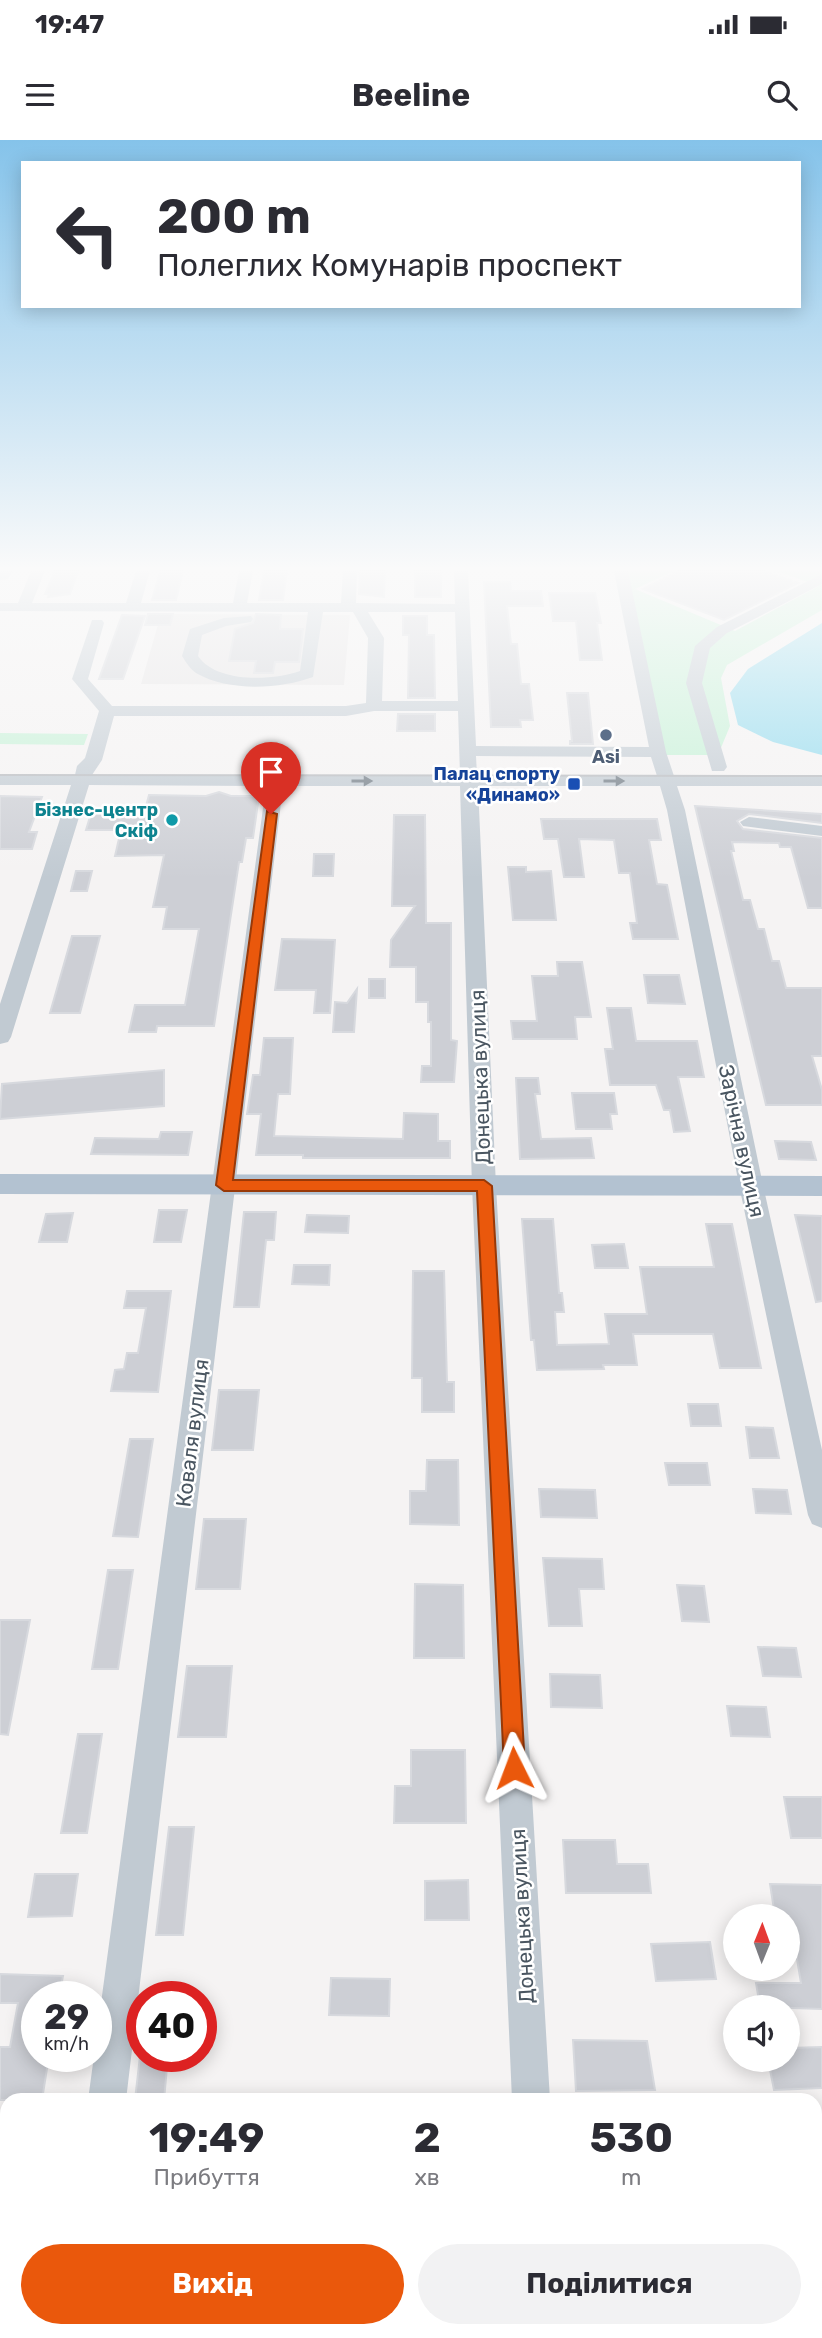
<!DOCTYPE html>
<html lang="uk">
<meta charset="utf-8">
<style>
:root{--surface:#fff;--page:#f2f2f3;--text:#2b2b33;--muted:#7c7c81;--accent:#ea580c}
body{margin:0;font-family:Rubik,sans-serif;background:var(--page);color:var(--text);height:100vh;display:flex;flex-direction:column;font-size:26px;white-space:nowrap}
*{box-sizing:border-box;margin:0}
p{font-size:23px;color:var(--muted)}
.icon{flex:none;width:38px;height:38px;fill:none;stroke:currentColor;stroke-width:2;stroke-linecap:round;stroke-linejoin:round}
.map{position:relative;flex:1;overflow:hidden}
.panel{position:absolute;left:0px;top:1953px;width:822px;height:245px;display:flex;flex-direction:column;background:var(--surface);border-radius:21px 21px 0 0;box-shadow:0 4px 18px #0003}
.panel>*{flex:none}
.top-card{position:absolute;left:21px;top:21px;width:780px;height:147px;border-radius:0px;box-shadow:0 4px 18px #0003;background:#fff;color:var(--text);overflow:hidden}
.needle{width:46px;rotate:1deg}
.fabs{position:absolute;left:723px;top:1764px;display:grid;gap:14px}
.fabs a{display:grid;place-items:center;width:77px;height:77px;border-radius:50%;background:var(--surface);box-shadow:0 4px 18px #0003;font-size:35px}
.speed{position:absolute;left:21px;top:1841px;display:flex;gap:14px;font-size:35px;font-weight:700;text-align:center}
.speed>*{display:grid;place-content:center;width:91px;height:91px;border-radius:50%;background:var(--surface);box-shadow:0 4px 18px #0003;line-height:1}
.speed small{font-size:18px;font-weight:400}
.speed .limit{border:10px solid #d22;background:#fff;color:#111}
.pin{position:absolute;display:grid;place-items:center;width:60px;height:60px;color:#fff;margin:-72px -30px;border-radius:50% 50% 50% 0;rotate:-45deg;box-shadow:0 0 7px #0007}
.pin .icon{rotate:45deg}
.me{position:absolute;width:77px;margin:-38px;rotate:357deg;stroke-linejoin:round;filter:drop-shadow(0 0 5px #0008)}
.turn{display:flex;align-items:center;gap:24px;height:147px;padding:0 21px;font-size:32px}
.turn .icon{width:91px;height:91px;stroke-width:2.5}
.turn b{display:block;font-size:49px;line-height:60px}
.eta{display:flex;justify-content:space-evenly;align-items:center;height:119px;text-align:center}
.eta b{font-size:42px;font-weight:700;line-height:49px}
.primary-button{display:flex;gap:14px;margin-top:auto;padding:14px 21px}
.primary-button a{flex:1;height:80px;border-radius:42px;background:var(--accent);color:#fff;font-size:28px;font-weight:700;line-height:80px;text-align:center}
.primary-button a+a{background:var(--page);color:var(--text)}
.status{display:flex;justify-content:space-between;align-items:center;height:49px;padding:0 35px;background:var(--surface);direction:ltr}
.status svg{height:19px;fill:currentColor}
header{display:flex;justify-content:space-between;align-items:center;height:91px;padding:0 21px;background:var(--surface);font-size:32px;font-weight:700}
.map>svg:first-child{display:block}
.education{fill:#e6e4e5}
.green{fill:#c3f1d5}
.water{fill:#90daee}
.building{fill:#cdcfd5;stroke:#d7d9de;stroke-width:2}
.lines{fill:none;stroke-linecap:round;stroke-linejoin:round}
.minor{fill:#c1cad2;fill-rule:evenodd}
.major{fill:#b3c2d1;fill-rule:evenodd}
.tram{stroke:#b5b8bd;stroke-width:2}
.oneway{fill:#6e7983}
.route{fill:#ea580c;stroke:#983908;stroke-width:2}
.service-dot{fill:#5c6f8a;stroke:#fff;stroke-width:2.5}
.transit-dot{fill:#1a4fb4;stroke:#fff;stroke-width:2.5}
.culture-dot{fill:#0f9aa8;stroke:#fff;stroke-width:2.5}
.labels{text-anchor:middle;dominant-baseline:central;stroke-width:5;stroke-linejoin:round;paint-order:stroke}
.far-service-label{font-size:18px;font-weight:bold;fill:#4e5e75;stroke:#fff}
.far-transit-label{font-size:18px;font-weight:bold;fill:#164399;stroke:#fff;text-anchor:end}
.far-culture-label{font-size:18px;font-weight:bold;fill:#0d838f;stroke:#fff;text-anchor:end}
.street-label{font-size:21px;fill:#4a5661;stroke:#fff}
</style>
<div class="status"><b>19:47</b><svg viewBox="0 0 49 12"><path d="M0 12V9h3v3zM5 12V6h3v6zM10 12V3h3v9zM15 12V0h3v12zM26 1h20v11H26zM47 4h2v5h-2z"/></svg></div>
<header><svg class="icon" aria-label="menu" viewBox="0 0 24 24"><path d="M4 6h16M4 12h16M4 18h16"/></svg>Beeline<svg class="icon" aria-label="search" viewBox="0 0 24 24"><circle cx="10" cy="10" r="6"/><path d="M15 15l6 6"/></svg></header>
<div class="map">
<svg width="822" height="2198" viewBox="0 0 822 2198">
<rect width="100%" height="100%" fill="#f5f3f3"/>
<polygon class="education" points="161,474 350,475 344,545 141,544"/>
<g class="green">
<polygon points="625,431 674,431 635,449 735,491 819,446 777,431 822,431 822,470 727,525 721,538 730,586 718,615 665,615"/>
<polygon points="0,593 88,594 84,605 0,604"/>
</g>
<polygon class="water" points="822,483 822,615 773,602 738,585 730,553 748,529"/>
<g class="building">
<polygon points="55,431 78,431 70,454 48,457 49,454 45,454"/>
<polygon points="160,431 183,431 176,460 152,460"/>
<polygon points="264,431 287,431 283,460 259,460"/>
<polygon points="360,431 385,431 384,457 359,454"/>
<rect x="415" y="431" width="26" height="26"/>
<polygon points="679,431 763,431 798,443 724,480 643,449"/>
<polygon points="484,442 510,442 511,451 541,451 543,466 507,466 511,504 517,504 521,544 529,544 533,580 520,580 521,587 491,587"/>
<polygon points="549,453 595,453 601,483 597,483 602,520 580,520 576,481 553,481"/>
<polygon points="148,474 173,474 170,485 145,485"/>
<polygon points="256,474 281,475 280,489 303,489 299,522 275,522 273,533 254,533 256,521 229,521 235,489 253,483"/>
<polygon points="122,475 145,476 123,539 99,539"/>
<polygon points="403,476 427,476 427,495 434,495 435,558 408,558 409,495 403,495"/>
<polygon points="567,553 588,553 593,604 570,604 570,601 572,601"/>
<polygon points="398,574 435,574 435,591 397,591"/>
<polygon points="219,652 231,656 259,656 253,698 246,698 242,722 239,722 214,886 157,886 156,892 129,892 135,865 185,865 199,789 163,789 167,767 153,767 164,715 115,716 121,690 86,690 92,670 107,670 108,666 146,666 149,655 206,656"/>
<polygon points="0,656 42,657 29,692 37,692 32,709 0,709"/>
<polygon points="695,666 822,674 822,683 749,674 737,681 743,689 822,698 822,768 808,768 791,707 780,707 779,703 732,702 734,711 731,711 743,760 750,760 758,789 764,789 772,821 779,821 786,848 822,848 822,916 812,916 822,950 822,965 766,965"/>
<polygon points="394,675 425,675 426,783 451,783 451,900 457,901 454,942 421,942 422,926 431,926 431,882 428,882 428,862 416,862 416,827 390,827 391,800 415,766 392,766"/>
<polygon points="541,679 657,679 661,700 649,700 657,744 667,745 678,799 633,799 630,783 637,783 630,733 619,733 614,700 579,699 584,737 564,737 558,699 544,699"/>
<polygon points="314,714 334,714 333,736 313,736"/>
<polygon points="508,727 526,727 526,732 551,731 556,780 513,780"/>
<polygon points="76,731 92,731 87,751 71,751"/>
<polygon points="72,796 100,796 80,873 50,873"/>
<polygon points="282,799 335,800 330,873 314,873 316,850 275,850"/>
<polygon points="557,822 582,822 591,877 575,877 577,899 513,899 511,881 537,881 532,836 558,836"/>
<polygon points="644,835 679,835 685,864 648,863"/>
<rect x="369" y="839" width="16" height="19"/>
<polygon points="357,849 354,892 333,892 335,862 347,863"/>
<polygon points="607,868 631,868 636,901 697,901 704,937 678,937 690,991 674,992 670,970 664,970 656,945 610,945 605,909 613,909"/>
<polygon points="264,898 293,898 290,954 278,954 274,996 403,999 404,973 438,974 438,1001 450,1001 450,1018 303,1018 303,1015 256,1015 261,974 247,974 253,935 260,935"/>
<polygon points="164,930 164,966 0,979 2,944"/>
<polygon points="516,938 538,938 540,954 535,954 541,999 591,998 594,1018 520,1019"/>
<polygon points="572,953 614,953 617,974 610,974 612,989 576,989"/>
<polygon points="161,992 192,992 188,1015 91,1014 95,998 159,999"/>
<polygon points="775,1001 811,1002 816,1020 779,1019"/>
<polygon points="159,1070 187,1070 181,1102 154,1102"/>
<polygon points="244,1072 276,1072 274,1100 266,1100 259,1167 234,1167"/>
<polygon points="73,1073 67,1102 39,1102 46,1074"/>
<polygon points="307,1075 349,1076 348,1093 305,1092"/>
<polygon points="795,1075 822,1076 822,1161 816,1162"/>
<polygon points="522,1079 553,1079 559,1153 562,1153 564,1172 555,1172 557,1205 609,1204 605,1174 647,1174 640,1127 714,1127 706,1084 732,1084 761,1228 720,1228 713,1194 633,1194 637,1225 603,1225 604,1229 537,1230 534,1200 531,1200"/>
<polygon points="624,1104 628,1128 595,1128 592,1105"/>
<polygon points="294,1125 330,1125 329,1145 292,1144"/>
<polygon points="413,1131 444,1131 447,1242 454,1242 454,1272 422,1272 422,1238 412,1238"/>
<polygon points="127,1151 171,1151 158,1252 111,1251 115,1230 124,1229 127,1213 138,1213 146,1168 124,1168"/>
<polygon points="219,1250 259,1250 253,1310 212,1310"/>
<polygon points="688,1264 718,1264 721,1286 691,1286"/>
<polygon points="746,1287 773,1288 779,1318 750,1318"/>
<polygon points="130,1299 153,1299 138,1397 113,1396"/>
<polygon points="427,1320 458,1320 459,1385 410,1384 410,1351 426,1351"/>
<polygon points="665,1323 707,1323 710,1345 669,1345"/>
<polygon points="539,1349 595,1350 597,1378 541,1377"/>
<polygon points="753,1349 787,1350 791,1374 756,1373"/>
<polygon points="204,1379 246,1379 240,1449 196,1449"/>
<polygon points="543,1418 602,1419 604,1449 579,1449 582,1486 549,1486"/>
<polygon points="108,1430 133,1430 118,1529 92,1529"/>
<polygon points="415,1444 463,1445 464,1518 414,1518"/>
<polygon points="677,1445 704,1446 709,1482 682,1481"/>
<polygon points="0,1480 30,1480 8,1595 0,1594"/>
<polygon points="758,1507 796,1508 801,1537 763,1536"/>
<polygon points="187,1526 232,1526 226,1597 178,1597"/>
<polygon points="550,1534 600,1535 602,1568 551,1567"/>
<polygon points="727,1566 766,1567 770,1597 731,1596"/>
<polygon points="78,1594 102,1594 87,1693 61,1693"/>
<polygon points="411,1610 465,1610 466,1683 394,1683 395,1646 411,1646"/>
<polygon points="784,1657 822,1657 822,1698 791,1698"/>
<polygon points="169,1687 194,1687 183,1795 156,1795"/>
<polygon points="563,1700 615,1700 617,1724 648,1724 651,1753 566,1753"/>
<polygon points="35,1734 78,1734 72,1776 28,1777"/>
<polygon points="468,1740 469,1780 425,1780 425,1741"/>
<polygon points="770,1744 822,1745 822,1869 760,1867 756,1843 801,1843 791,1783 788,1783 788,1776 775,1776"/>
<polygon points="710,1802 716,1839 656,1841 651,1804"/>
<polygon points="0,1834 63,1836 59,1857 37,1857 37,1916 49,1916 42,1960 0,1960 0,1907 10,1907 18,1863 0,1863"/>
<polygon points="331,1838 390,1839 389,1876 329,1875"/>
<polygon points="573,1900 647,1901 655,1950 576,1951"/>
<polygon points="822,1907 822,1948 774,1950 768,1920 788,1920 788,1908"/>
<polygon points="140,1916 168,1916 164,1960 135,1960"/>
</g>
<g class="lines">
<g class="minor">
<polygon points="0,431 13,431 8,439 0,440"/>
<path d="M31,431H45L32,463H126L136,431H150L141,463H233L239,431H253L247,463H341L343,431H357L356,463L455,464L454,431H468L476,606L649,607L614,431H628L666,612L674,636H822V646H677L685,670L763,1045L822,1310V1388L812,1384L808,1375L739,1045L667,670L660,646H478L496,1046L550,1960H512L472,1046L460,646H283L126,1960H88L94,1916H96V1900L266,646L89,645L11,897L8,902L0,904V864L71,645H0V635H75L77,626L85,618L99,571L72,539L92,480H102L104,483L88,539L112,566H346L366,563L368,498L353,472H323L313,537C280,549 228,552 196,533C190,529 186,522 182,516L190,489L224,478L251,476L253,479L251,482L226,486L202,495L198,516C216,543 272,541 300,531L308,472L0,471V463H18ZM368,472H455L458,561H382L384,498ZM374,571H458L460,635H285L286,627L277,622L271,623L267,635H92L102,620L114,576H346ZM476,616L651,617L657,636L477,635Z"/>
<polygon points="822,434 822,444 727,493 710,508 702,543 727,627 724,631 712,631 686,543 695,506 717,487"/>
<polygon points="749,677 822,686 822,696 743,686 740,682"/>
<polygon points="57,2191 99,2191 98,2198 56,2198"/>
<polygon points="522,2191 564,2191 565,2198 523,2198"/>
</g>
<polygon class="major" points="0,1034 822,1036 822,1056 0,1054"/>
<polyline class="tram" points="0,635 822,636"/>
</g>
<defs><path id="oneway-solid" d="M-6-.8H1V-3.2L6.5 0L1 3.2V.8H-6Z" transform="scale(1.75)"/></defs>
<g class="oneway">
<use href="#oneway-solid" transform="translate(362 641)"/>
<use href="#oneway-solid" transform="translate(614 641)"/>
</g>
<linearGradient id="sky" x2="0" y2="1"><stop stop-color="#85c3ea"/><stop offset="0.58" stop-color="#fafafa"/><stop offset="1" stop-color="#fafafa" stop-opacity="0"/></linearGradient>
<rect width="822" height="739" fill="url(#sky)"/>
<polygon class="route" points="267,671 277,674 233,1040 484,1040 492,1046 525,1628 522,1635 514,1638 507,1635 504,1628 477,1051 224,1051 216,1045"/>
<circle class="service-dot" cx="606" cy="595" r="7"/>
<rect class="transit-dot" x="567" y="637" width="14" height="14" rx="3.5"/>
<circle class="culture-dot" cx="172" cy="680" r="7"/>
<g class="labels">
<g class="far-service-label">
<text x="606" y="617">Asi</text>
</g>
<g class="far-transit-label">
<text x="560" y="634">Палац спорту<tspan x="560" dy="21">«Динамо»</tspan></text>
</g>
<g class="far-culture-label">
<text x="158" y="670">Бізнес-центр<tspan x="158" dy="21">Скіф</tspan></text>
</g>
<g class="street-label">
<text transform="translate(480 937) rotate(-92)">Донецька вулиця</text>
<text transform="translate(742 1001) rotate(78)">Зарічна вулиця</text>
<text transform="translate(192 1293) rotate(-83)">Коваля вулиця</text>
<text transform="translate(522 1776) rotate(-93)">Донецька вулиця</text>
</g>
</g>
</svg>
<div class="fabs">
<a><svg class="needle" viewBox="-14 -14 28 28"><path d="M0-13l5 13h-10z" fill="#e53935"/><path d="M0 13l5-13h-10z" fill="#7c7c81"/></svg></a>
<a><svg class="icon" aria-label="sound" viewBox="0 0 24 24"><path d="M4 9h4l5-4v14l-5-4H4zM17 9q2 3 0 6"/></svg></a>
</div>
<div class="speed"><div>29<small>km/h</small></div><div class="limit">40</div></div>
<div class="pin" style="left:271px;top:674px;background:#d93025"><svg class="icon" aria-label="arrive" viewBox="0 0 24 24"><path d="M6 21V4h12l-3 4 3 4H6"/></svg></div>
<svg class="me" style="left:514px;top:1628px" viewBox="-20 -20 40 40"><path d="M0-17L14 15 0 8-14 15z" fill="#ea580c" stroke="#fff" stroke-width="4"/></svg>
<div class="top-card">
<div class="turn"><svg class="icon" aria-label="left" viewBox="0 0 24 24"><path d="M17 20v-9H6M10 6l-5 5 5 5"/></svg><div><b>200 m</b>Полеглих Комунарів проспект</div></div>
</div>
<section class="panel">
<div class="eta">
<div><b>19:49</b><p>Прибуття</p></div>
<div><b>2</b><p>хв</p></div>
<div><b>530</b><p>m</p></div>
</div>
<div class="primary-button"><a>Вихід</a><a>Поділитися</a></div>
</section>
</div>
